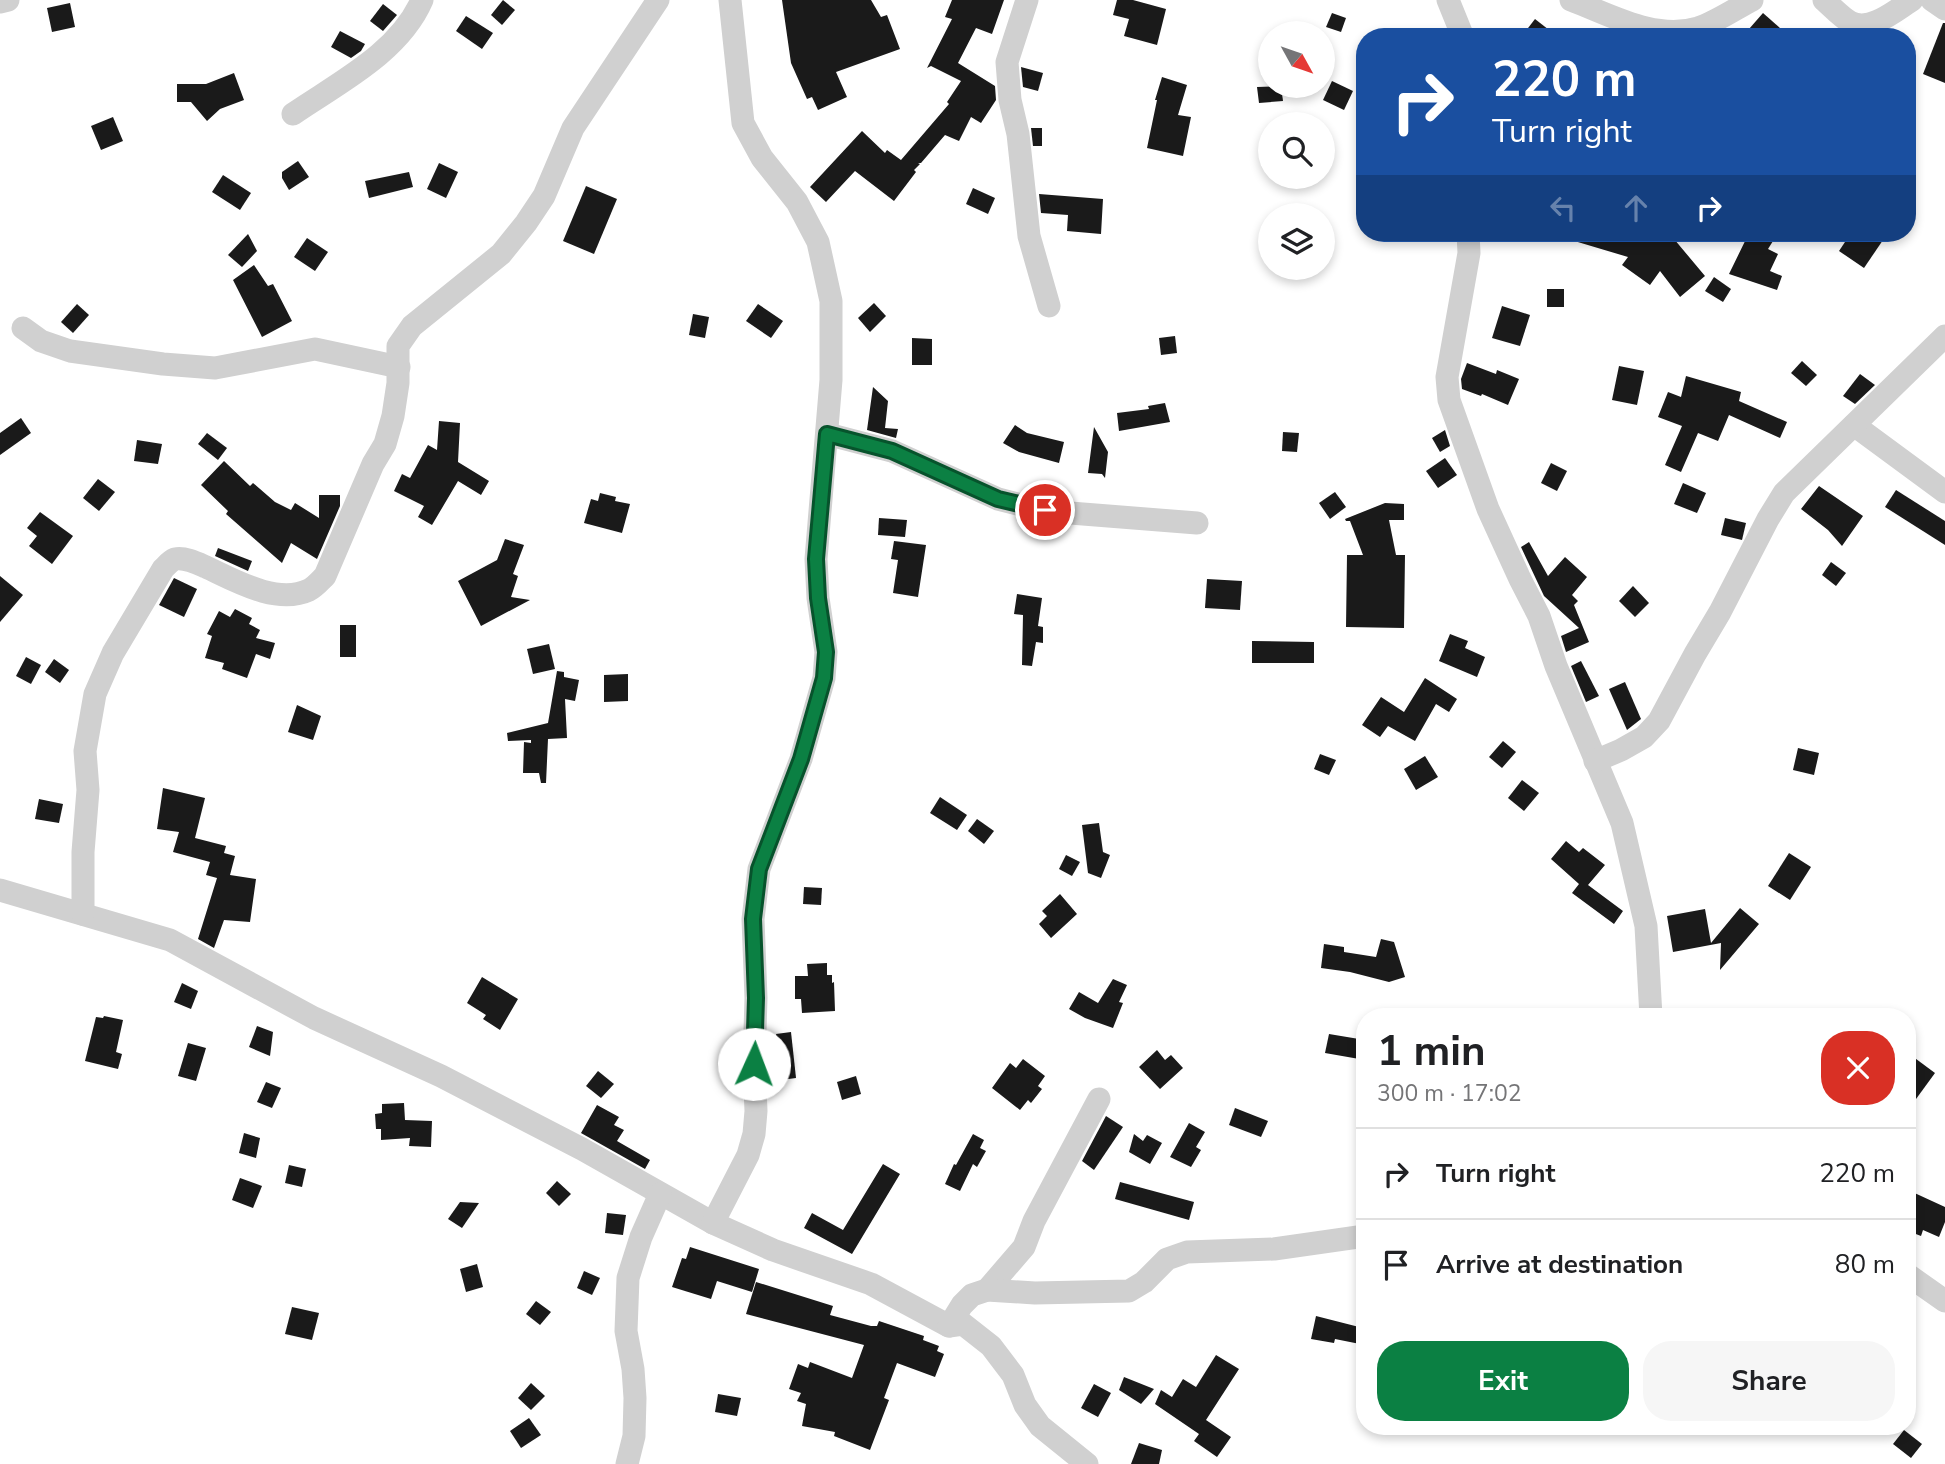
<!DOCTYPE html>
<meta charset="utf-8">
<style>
:root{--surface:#fff;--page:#f6f6f6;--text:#202124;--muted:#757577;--line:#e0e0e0;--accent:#0b8043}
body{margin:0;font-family:"Nunito Sans",sans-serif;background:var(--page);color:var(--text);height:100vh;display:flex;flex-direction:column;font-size:26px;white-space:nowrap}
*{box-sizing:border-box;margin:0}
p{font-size:23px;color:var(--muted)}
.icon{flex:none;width:38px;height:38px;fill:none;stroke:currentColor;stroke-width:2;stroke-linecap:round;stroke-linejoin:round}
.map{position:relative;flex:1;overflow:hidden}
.panel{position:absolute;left:1356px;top:1008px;width:560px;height:427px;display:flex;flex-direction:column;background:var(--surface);border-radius:28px;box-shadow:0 4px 10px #0003}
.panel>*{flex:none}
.hud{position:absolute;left:1356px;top:28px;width:560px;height:214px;border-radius:28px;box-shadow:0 4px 10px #0003;background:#1a4fa0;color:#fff;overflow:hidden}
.needle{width:46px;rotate:130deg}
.fabs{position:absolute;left:1258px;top:21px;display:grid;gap:14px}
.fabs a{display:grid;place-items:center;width:77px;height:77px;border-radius:50%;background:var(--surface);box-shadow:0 4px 10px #0003;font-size:35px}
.pin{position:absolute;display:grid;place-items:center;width:60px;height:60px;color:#fff;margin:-30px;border:4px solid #fff;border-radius:50%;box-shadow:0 2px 7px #0007}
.me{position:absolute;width:77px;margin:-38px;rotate:2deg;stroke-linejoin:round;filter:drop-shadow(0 0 5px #0008)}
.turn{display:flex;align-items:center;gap:24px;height:147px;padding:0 21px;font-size:32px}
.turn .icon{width:91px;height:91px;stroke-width:2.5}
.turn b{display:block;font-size:49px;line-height:60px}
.lanes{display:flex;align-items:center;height:66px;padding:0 21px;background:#0003;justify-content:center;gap:35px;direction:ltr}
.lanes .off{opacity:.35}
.round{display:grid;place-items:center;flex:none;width:74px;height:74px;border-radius:28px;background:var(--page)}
.summary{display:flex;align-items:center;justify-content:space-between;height:119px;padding:0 21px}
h1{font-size:42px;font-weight:700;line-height:52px}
.button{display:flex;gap:14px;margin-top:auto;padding:14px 21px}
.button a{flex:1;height:80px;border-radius:28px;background:var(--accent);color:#fff;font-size:28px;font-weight:700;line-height:80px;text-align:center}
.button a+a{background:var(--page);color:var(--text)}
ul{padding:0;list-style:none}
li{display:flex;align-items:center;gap:21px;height:91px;padding:0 21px;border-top:2px solid var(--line)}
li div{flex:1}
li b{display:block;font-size:26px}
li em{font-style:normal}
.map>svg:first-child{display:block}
.building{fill:#1a1a1a}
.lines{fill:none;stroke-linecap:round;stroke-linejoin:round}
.minor{stroke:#d0d0d0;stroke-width:23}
.route-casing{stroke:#07532c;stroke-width:18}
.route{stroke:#0b8043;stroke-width:12}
</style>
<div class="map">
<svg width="1945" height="1464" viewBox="0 0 1945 1464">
<rect width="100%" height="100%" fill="#fff"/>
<g class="building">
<polygon points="503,0 515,10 502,25 491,15"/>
<polygon points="782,0 871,0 881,17 887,15 900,49 836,72 847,97 818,110 812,97 807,99 791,63"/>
<polygon points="952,0 1004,0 992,34 976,28 958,63 995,86 996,100 981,123 971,117 959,141 945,135 921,163 918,163 920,164 914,170 916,172 894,201 855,171 826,202 810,187 862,131 885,153 887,150 901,160 949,104 947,102 961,81 931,66 927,68 952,19 945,17"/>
<polygon points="1117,0 1133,0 1166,9 1157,45 1124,36 1129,19 1113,15"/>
<polygon points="70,3 75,27 52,32 47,8"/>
<polygon points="383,4 397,15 383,31 370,21"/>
<polygon points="1332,13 1346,18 1341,32 1326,27"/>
<polygon points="1763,13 1790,37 1742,37"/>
<polygon points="466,16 493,33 482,49 456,31"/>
<polygon points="1535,19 1558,37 1521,37"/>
<polygon points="1943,23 1945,23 1945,83 1923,74"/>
<polygon points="340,31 365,44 361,51 351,58 331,47"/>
<polygon points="1021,67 1043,73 1038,91 1023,87"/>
<polygon points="234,73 244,100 220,109 207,121 191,102 177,102 177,84 206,84"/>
<polygon points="1162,77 1187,85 1178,115 1191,117 1183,156 1147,148 1157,100 1155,100"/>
<polygon points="1332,81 1353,91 1344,110 1323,100"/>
<polygon points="1281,86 1283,101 1259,103 1257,87"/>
<polygon points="113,117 123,141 101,150 91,126"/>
<polygon points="1031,128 1042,128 1042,146 1033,146"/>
<polygon points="298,161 309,177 289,190 282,178 282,172"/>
<polygon points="439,163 458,172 446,198 427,189"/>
<polygon points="409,172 413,187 369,198 365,181"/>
<polygon points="223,175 251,193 240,210 212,192"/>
<polygon points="586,186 617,199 594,254 563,241"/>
<polygon points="973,188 995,198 988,214 966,204"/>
<polygon points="1039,194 1103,199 1101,234 1067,231 1068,215 1041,213"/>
<polygon points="1562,233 1669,233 1705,276 1680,297 1660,271 1650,285 1622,265 1628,257 1561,237"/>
<polygon points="1749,233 1778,233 1768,249 1778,254 1770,271 1782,276 1777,290 1729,274"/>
<polygon points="1851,233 1872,233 1883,240 1864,268 1839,251"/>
<polygon points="248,234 257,251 242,267 228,255"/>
<polygon points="307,238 328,252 315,271 294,257"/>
<polygon points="254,265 268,286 273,284 292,321 262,337 233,280"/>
<polygon points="1714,277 1731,289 1723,302 1705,291"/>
<rect x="1547" y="289" width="17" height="18"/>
<polygon points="874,303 886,316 870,332 858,318"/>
<polygon points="77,304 89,315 73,333 61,322"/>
<polygon points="758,304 783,321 771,338 746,321"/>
<polygon points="1502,306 1530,315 1520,346 1492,338"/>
<polygon points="693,314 709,317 705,338 689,335"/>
<polygon points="1175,336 1177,353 1161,355 1159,338"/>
<polygon points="912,338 932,339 932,365 912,365"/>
<polygon points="1802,361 1817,375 1806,386 1791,373"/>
<polygon points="1467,363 1496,374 1497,370 1519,379 1508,405 1482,394 1481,396 1462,389 1461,379"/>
<polygon points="1619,366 1644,371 1637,405 1612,400"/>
<polygon points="1860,374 1875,385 1855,404 1843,396"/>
<polygon points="1686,376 1741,392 1739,401 1787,422 1780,438 1729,415 1718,441 1698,433 1681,472 1665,465 1682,426 1658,417 1668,392 1681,397"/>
<polygon points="873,387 888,401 885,428 898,429 896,438 867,430"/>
<polygon points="1165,403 1170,422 1119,431 1117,413 1149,409 1148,406"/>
<polygon points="21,418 31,433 0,455 0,433"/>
<polygon points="439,421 460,423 458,462 489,481 481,495 458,481 432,525 418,517 424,506 394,491 402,474 410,478 428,445 437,450"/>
<polygon points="1015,425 1027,433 1064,442 1059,463 1019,452 1003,443"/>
<polygon points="1094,427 1108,452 1105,478 1102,474 1088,473"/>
<polygon points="1445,430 1450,446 1440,452 1432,438"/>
<polygon points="1283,432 1299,433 1297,452 1282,451"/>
<polygon points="207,433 227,448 218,460 198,444"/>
<polygon points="137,440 162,444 158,464 134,461"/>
<polygon points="1445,458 1457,475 1438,488 1426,471"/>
<polygon points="224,461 250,486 253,483 275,502 291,510 295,503 319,518 319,495 340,495 340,506 317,559 291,543 282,563 226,514 228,511 201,485"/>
<polygon points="1551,463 1567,471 1557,491 1541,483"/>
<polygon points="98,479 115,492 99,511 83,498"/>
<polygon points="1683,483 1706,493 1697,513 1674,504"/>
<polygon points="1819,486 1863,516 1842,546 1828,530 1801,509"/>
<polygon points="1896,490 1945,521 1945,545 1885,507"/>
<polygon points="1335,492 1346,507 1330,519 1319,503"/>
<polygon points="600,493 616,497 615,501 630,504 622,533 584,523 591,499 598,501"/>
<polygon points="1385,503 1404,504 1404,520 1389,520 1396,555 1405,555 1404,628 1346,627 1347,555 1363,555 1350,521 1346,521 1345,519"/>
<polygon points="40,512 73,536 52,564 29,546 37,536 27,528"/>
<polygon points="879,518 907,520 905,537 878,535"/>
<polygon points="1725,518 1746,523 1742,540 1721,535"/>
<polygon points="505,539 524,545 513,574 518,576 511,597 530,600 481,626 458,581 497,560"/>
<polygon points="894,541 926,545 918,597 893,593 898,560 891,559"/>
<polygon points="1529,542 1548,576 1565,557 1587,577 1572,595 1578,601 1574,605 1589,642 1566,652 1561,636 1579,628 1544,596 1521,547"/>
<polygon points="218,548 252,561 248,571 215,556"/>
<polygon points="1831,562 1846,573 1836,586 1822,575"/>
<polygon points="0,576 23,595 0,622"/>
<polygon points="174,578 197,589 184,617 159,605"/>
<polygon points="1207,579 1242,581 1240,610 1205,608"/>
<polygon points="1633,586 1649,603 1635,617 1619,601"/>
<polygon points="1017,594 1042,598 1038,626 1043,627 1043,643 1036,642 1032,666 1022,665 1023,615 1014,614"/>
<polygon points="235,609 252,618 249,624 260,630 256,638 275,643 270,659 256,654 247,678 222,669 224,663 205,658 212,636 207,634 219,611 230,617"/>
<rect x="340" y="625" width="16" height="32"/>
<polygon points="1450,634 1468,641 1465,648 1485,657 1477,677 1439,661"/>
<polygon points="1252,641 1314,642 1314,663 1252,663"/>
<polygon points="549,644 555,669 533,674 527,649"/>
<polygon points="26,657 41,665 31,684 16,676"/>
<polygon points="54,659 69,670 60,683 45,672"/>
<polygon points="1581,661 1599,696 1586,702 1571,666"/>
<polygon points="557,671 564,672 564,677 579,680 575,701 565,699 567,738 548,739 546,783 541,783 539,773 523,773 524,742 531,743 531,740 508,741 507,733 548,723"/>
<polygon points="628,674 628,701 604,702 604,675"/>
<polygon points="1425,678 1457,699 1449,712 1436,704 1415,741 1388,726 1380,737 1362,725 1381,697 1404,712"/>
<polygon points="1625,682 1641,719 1627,730 1609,689"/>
<polygon points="297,705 321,716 313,740 288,732"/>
<polygon points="1503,741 1516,752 1502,768 1489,757"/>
<polygon points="1798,748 1819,753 1814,775 1793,770"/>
<polygon points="1320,754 1336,760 1329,775 1314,769"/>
<polygon points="1425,756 1438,777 1416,790 1404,769"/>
<polygon points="1522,780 1539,793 1524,811 1508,798"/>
<polygon points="163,788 205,798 195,838 226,846 224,853 235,856 230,875 256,879 250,922 224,920 214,948 198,939 217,878 206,875 210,862 173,852 179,832 157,829"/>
<polygon points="940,797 967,815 957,830 930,813"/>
<polygon points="39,799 63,804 59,823 35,819"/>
<polygon points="977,819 994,831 984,844 968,831"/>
<polygon points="1099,823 1103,852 1110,855 1101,878 1088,873 1082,825"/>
<polygon points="1566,841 1579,852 1583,848 1605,865 1588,885 1623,911 1614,924 1572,893 1579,884 1551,859"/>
<polygon points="1789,853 1811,867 1790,900 1768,886"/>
<polygon points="1066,855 1080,862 1072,876 1059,869"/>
<polygon points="804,887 822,888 821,905 803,904"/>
<polygon points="1060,894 1077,914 1051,938 1039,924 1047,916 1042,911"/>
<polygon points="1740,908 1759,924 1720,970 1721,943 1673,952 1667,916 1705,909 1711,943"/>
<polygon points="1381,939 1394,942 1405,977 1389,982 1350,972 1321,968 1324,944 1344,947 1344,952 1376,957"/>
<polygon points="827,963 827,975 832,975 832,983 834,982 835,1011 802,1013 801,999 795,999 795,976 808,976 807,964"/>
<polygon points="482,977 518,999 500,1030 483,1019 486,1015 467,1003"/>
<polygon points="1113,979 1127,985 1119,1002 1123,1003 1113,1028 1085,1018 1069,1009 1079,992 1098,1003"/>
<polygon points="182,983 198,991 191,1009 174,1002"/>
<polygon points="104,1016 123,1020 116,1052 122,1054 118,1069 85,1061 96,1017 103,1018"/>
<polygon points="257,1026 273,1032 270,1056 249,1047"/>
<polygon points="791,1032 796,1078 781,1080 776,1034"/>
<polygon points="1329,1034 1365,1040 1365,1060 1325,1053"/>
<polygon points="188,1043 206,1048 196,1081 178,1076"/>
<polygon points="1157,1050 1165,1060 1171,1055 1183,1068 1160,1089 1139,1067"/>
<polygon points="1908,1053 1935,1073 1908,1110"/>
<polygon points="1023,1059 1045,1076 1038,1086 1042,1089 1031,1103 1028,1100 1020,1110 992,1088 1010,1063 1016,1068"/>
<polygon points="598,1071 614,1084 601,1098 586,1086"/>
<polygon points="856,1076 861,1094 842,1100 837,1082"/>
<polygon points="266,1082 281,1088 272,1108 257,1102"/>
<polygon points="404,1103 405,1120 432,1121 431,1147 409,1146 410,1138 381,1140 381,1129 376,1129 375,1114 382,1113 382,1104"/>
<polygon points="597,1105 619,1117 614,1125 624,1130 617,1141 650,1160 645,1169 581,1133"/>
<polygon points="1235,1108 1268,1121 1261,1137 1229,1125"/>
<polygon points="1106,1116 1123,1127 1094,1170 1082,1161"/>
<polygon points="1189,1123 1205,1132 1196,1147 1201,1150 1191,1167 1170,1157"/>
<polygon points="244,1133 260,1138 256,1158 239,1153"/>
<polygon points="973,1134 984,1140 980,1148 986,1151 977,1167 973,1164 960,1191 945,1184 954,1164 956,1165"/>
<polygon points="1134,1134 1143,1141 1147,1135 1162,1143 1150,1164 1129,1152"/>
<polygon points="883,1164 900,1174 852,1254 804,1228 812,1213 843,1230"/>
<polygon points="289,1165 306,1169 302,1187 285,1183"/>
<polygon points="240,1178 262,1186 253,1208 232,1200"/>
<polygon points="557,1181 571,1194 559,1206 546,1193"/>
<polygon points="1120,1182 1194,1202 1189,1220 1115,1199"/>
<polygon points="1908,1190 1945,1207 1945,1222 1939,1237 1923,1230 1921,1236 1908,1231"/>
<polygon points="460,1202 479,1203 462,1228 448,1219"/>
<polygon points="607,1213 626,1215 623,1235 605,1233"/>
<polygon points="690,1247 759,1269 752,1292 717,1281 711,1299 672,1287 682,1258 686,1259"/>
<polygon points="477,1264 483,1287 466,1292 460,1269"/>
<polygon points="584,1271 600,1278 592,1295 577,1288"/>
<polygon points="756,1282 833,1306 830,1315 871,1326 877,1326 879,1321 924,1336 923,1340 939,1346 937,1351 944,1354 935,1377 897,1363 884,1398 889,1400 870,1450 834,1436 835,1432 802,1426 806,1404 797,1401 801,1393 789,1389 798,1364 808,1368 810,1362 852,1378 864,1345 746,1314"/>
<polygon points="536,1301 551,1312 540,1325 526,1314"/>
<polygon points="292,1307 319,1313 312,1340 285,1334"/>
<polygon points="1316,1316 1363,1328 1360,1344 1335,1339 1334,1343 1311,1339"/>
<polygon points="1216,1355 1239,1369 1206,1420 1231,1437 1217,1457 1194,1441 1199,1434 1155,1404 1161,1390 1172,1397 1183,1379 1196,1387"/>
<polygon points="1124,1377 1154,1389 1141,1404 1119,1390"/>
<polygon points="531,1383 545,1396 531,1410 518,1398"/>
<polygon points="1094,1384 1111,1393 1098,1417 1081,1408"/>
<polygon points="718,1394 741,1398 737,1416 715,1412"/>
<polygon points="529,1418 541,1435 521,1448 510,1431"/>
<polygon points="1904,1430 1922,1444 1911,1458 1893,1444"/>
<polygon points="1139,1443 1162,1450 1159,1464 1131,1464"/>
</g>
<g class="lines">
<g class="minor">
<polyline points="1027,0 1007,62 1010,100 1018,134 1029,236 1049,306"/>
<polyline points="1448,0 1463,37"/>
<path d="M1571,0C1611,15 1655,41 1698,28C1716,22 1735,9 1752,0"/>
<path d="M1824,0C1832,7 1841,17 1850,22C1870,33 1896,10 1912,0"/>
<polyline points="1932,0 1945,9"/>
<polyline points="0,2 8,0"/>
<path d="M293,114C338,83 399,53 422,0"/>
<polyline points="1468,233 1469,253 1447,377 1449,400 1488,509 1520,579 1539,616 1556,666 1622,823 1646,926 1651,1017"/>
<polyline points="23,328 41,341 70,351 163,364 215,368 315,349 399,367"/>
<polyline points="1854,425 1945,492"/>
<polyline points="827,434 892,451 998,499 1045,511 1197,523"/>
<polyline points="1595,761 1621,750 1644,737 1659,721 1695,654 1720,612 1768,519 1784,493 1945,336"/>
<polyline points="0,890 170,940 314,1018 441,1076 582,1149 713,1223 773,1250 871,1284 949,1326 963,1324 991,1346 1013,1375 1025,1405 1040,1426 1087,1464"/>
<path d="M83,914V852L88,790L85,751L95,694L113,653L163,569C167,565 170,561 175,559C185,557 197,563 206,567C236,581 277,605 309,590C315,587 320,581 325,576L373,464L385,444L393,416L398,383V346L412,326L501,254L526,223L544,196L573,128L658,0"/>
<polyline points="713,1223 748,1155 754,1134 756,1111 754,1064 756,998 753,919 759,869 801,759 824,678 826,652 818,598 816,559 831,380 831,301 818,242 797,202 762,158 743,123 730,0"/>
<polyline points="1908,1275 1945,1301"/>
<polyline points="987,1290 1024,1247 1034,1221 1099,1099"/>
<polyline points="949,1326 962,1305 972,1295 987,1290 1035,1293 1129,1291 1144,1282 1167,1259 1187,1252 1274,1249 1365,1236"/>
<polyline points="627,1464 634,1436 635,1398 633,1369 626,1331 628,1278 641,1237 660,1194"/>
</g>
</g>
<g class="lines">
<defs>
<polyline id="route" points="754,1064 756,998 753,919 759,869 801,759 824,678 826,652 818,598 816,559 827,434 892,451 998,499 1045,510"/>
</defs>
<use href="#route" class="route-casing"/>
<use href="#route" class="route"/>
</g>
</svg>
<div class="fabs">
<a><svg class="needle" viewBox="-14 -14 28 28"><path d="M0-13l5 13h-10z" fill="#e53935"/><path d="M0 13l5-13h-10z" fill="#757577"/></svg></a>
<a><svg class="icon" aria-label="search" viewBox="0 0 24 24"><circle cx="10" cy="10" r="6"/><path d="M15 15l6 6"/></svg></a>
<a><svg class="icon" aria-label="layers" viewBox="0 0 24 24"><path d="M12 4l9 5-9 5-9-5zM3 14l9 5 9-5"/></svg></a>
</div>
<div class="pin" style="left:1045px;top:510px;background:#d93025"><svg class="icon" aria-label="arrive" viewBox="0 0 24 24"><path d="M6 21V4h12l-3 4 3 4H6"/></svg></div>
<svg class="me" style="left:754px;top:1064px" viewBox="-20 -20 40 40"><circle r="19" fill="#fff"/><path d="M0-13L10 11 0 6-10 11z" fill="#0b8043"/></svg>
<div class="hud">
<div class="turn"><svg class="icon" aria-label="right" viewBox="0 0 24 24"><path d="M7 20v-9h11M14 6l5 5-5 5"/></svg><div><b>220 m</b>Turn right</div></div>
<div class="lanes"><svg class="icon off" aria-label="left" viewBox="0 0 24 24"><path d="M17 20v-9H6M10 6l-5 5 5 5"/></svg><svg class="icon off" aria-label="ahead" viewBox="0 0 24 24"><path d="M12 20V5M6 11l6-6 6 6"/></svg><svg class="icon" aria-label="right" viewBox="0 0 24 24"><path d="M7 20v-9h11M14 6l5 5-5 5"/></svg></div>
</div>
<section class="panel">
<div class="summary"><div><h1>1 min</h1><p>300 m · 17:02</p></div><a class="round" style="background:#d93025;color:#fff"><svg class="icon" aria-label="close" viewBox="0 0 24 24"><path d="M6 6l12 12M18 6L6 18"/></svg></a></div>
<ul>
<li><svg class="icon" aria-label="right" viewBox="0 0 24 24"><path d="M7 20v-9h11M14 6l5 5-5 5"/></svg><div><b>Turn right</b></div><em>220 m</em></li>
<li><svg class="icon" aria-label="arrive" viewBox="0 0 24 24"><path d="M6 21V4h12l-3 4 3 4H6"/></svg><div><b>Arrive at destination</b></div><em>80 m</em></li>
</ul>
<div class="button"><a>Exit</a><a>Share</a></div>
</section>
</div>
